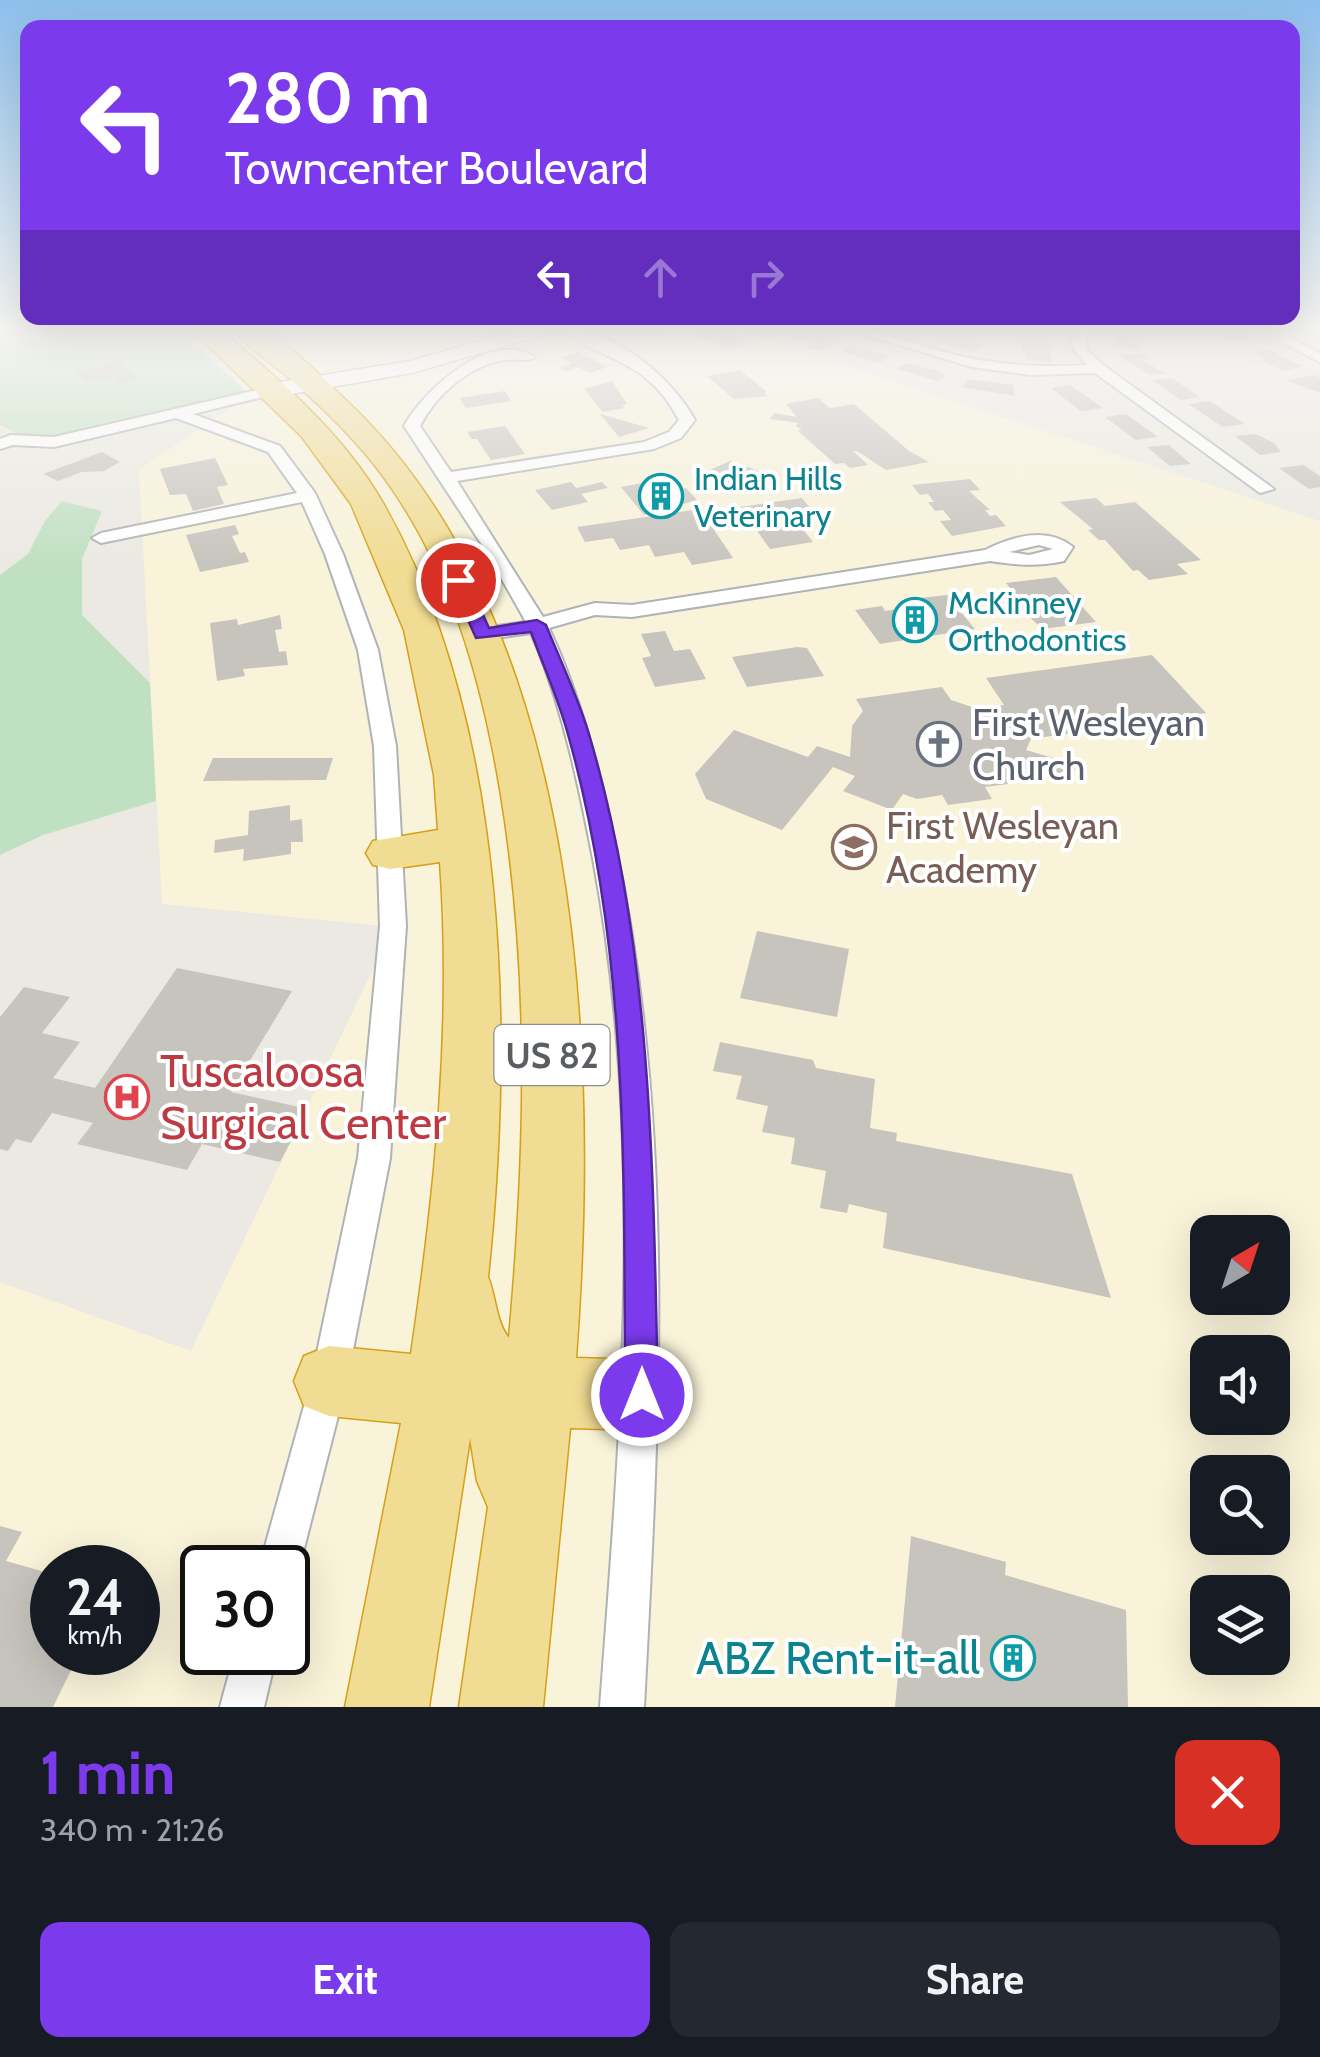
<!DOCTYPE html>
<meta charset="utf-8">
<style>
:root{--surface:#171b24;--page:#242831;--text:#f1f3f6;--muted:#9ea1a6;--accent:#7c3aed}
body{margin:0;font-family:Cabin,sans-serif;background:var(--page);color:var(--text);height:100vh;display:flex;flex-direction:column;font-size:38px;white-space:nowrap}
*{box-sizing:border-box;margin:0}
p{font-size:32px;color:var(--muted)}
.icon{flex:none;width:55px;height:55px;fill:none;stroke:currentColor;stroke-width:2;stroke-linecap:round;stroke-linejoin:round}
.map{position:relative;height:1707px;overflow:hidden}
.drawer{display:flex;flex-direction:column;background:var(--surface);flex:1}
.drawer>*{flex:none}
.hud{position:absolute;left:20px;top:20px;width:1280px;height:305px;border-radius:20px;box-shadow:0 10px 40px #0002;background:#7c3aed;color:#fff;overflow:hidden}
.needle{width:65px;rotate:39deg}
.fabs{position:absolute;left:1190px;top:1215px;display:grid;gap:20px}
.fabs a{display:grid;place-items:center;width:100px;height:100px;border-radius:20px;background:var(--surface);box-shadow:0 10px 40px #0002;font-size:50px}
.speed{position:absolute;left:30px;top:1545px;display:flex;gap:20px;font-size:50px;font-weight:700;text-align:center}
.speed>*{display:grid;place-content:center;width:130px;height:130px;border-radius:50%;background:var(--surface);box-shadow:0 10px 40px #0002;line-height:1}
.speed small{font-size:25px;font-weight:400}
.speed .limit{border:5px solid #111;border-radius:15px;background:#fff;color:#111}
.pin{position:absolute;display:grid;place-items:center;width:85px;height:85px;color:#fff;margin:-42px;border:5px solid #fff;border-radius:50%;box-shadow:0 2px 10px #0007}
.me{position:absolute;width:110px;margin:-55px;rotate:0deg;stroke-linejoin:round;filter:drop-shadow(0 0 8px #0008)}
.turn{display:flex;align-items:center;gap:35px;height:210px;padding:0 40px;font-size:45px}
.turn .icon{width:130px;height:130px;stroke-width:2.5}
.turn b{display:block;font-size:70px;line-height:85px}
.lanes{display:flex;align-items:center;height:95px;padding:0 40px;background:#0003;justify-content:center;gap:50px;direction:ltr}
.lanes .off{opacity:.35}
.round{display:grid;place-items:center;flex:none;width:105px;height:105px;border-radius:20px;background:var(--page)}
.overview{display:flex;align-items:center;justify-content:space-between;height:170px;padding:0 40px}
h1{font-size:60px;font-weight:700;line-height:75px;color:var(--accent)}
.action{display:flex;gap:20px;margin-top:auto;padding:20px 40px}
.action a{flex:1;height:115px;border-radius:20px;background:var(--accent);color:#fff;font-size:40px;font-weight:700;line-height:115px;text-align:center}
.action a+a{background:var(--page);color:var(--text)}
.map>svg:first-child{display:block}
.commercial{fill:#f9f3d9;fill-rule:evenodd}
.green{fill:#c0e0c2}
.building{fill:#c7c4be}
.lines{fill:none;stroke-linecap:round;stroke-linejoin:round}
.street-casing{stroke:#afb2b6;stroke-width:4}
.secondary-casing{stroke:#aeb1b6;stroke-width:3}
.highway-casing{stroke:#d5a018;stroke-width:3}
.street{fill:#fff;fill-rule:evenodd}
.secondary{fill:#fff;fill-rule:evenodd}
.highway{fill:#f1dc93;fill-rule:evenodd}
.route{fill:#7c3aed;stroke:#51269a;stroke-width:2.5}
.labels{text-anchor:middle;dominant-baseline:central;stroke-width:8;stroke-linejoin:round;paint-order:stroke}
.far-culture-label{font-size:32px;fill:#0d838f;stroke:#fff;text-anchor:start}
.shield{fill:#fff;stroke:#8c8e90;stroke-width:2.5}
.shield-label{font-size:35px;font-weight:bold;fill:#5a5d61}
.worship-label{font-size:38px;fill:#5b616d;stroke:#fff;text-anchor:start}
.education-label{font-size:38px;fill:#785e54;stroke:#fff;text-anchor:start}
.near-health-label{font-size:45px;fill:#be3a42;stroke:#fff;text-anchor:start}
.near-culture-label{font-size:45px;fill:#0d838f;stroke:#fff;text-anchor:end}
</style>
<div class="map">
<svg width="1320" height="1707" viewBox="0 0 1320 1707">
<rect width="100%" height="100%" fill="#ebe9e2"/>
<path class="commercial" d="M201,328H731L1320,521V1707H0V1282L191,1351L393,927L162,904L139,470L248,396ZM1208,1232H1272V1298H1208ZM1208,1352H1272V1418H1208ZM1208,1472H1272V1538H1208ZM52,1568H138V1652H52ZM202,1568H288V1652H202ZM1208,1592H1272V1658H1208Z"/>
<g class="green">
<polygon points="0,328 176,328 245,391 55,438 24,437 0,425"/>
<polygon points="62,501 102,511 82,559 82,615 150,683 156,801 43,835 0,855 0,575 28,554 45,521"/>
</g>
<g class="building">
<polygon points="43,328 65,328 73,336 54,340"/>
<polygon points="611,328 664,328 663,332 638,336 615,336 609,333"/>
<polygon points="1216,328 1254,338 1247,343 1209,332"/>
<polygon points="716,330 740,338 748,342 732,349 696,338"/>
<polygon points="802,330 832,337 842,341 819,351 806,347 815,343 791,336"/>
<polygon points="1124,332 1138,335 1134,340 1142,341 1136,350 1111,345"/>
<polygon points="947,334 985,345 973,352 935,341"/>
<polygon points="1021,341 1047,342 1053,362 1026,360"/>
<polygon points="852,346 879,353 889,357 879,363 841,351"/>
<polygon points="1269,349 1280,356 1303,366 1284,371 1259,360 1266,358 1253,352"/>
<polygon points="578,352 608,367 590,373 578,367 566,371 559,368 572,363 561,358"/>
<polygon points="1142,353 1148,358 1142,360 1166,374 1150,375 1118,355"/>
<polygon points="120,361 138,378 118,384 112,378 85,382 76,372"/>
<polygon points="907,363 935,370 946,376 938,381 896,369"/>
<polygon points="740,370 767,392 764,393 769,396 734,399 707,376"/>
<polygon points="1315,375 1320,378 1320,393 1285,380"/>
<polygon points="1172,378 1200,397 1181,400 1152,380"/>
<polygon points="968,379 1013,385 1015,396 962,387"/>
<polygon points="612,381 627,404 622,405 625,408 603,412 584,389"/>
<polygon points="1070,385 1103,408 1081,411 1051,388"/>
<polygon points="505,391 511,401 466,408 460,398"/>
<polygon points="818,398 830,408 854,404 909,451 929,462 886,470 857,451 853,451 868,465 850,468 844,463 835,464 797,430 802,430 796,426 798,423 770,419 774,413 797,417 786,404"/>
<polygon points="1210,401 1245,424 1223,427 1188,404"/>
<polygon points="600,414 649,428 619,437"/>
<polygon points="1126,414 1158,437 1136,440 1105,417"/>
<polygon points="505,426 525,454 491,460 477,439 472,439 467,432"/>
<polygon points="1256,434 1274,443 1281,452 1260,455 1235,436"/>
<polygon points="1169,445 1191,464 1170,466 1147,447"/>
<polygon points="102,452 120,462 104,471 82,472 58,481 43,474"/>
<polygon points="215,458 228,485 217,487 224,504 193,511 186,494 170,495 160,469"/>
<polygon points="730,461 762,472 736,488 705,476 711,473 707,471"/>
<polygon points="1303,465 1320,476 1320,487 1309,489 1279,468"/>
<polygon points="970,479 980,490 969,491 990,510 985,510 990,516 996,515 1006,526 952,536 940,521 951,520 943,510 935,511 928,502 934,502 928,494 920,495 912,485"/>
<polygon points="657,480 667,492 686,488 697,500 644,515 621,487"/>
<polygon points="571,482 576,488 602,482 608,488 581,494 588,502 552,510 535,490"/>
<polygon points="802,498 814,513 809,514 814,520 797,522 813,542 770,549 740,507"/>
<polygon points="1096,498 1105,506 1135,502 1201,560 1177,564 1188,574 1149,580 1138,570 1133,571 1105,540 1099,540 1088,530 1093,529 1060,502"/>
<polygon points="700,509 733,558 692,565 684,552 655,557 649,545 620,550 613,538 585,542 577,527"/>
<polygon points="235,525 239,534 232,536 240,553 245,552 249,562 200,572 186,535"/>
<polygon points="1056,577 1096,622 1042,629 1013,601 1020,600 1006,583"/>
<polygon points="947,595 975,629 880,644 855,610 882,606 885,611 926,605 920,598"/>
<polygon points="280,615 282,629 275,630 279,652 286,651 288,665 243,669 245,676 217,681 210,623 237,619 238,625"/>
<polygon points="665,631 674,651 690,649 706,679 655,687 642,658 651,656 641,634"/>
<polygon points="797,647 807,648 824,676 747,687 732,657"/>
<polygon points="1152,655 1206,713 1031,739 1026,750 1077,765 1071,780 1038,770 1033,782 1011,776 1008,784 985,787 992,799 948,805 942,795 917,799 903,794 892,810 843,791 855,776 833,767 782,830 706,799 695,774 734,730 808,757 817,746 850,757 852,726 863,711 856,699 942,687 951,700 978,709 1004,705 986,678"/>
<polygon points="213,758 333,758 326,780 203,781"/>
<polygon points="290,805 290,821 302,819 303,842 291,842 291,854 243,861 244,849 214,853 215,840 248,835 249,811"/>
<polygon points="757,931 849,949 837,1017 740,998"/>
<polygon points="177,968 292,991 231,1092 308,1109 280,1162 202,1144 187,1170 77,1144 93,1123 52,1113 31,1143 16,1139 8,1151 0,1149 0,1017 24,987 70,997 42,1033 80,1042 53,1078 95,1088"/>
<polygon points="720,1042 813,1060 816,1068 875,1079 870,1128 897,1133 896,1141 1072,1174 1111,1298 883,1248 887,1213 849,1204 847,1213 820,1208 826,1171 791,1164 795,1138 762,1132 768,1106 736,1099 742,1076 713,1071"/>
<polygon points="0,1526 22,1532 6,1561 52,1574 52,1652 80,1652 53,1707 0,1707"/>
<polygon points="911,1536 1006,1562 1005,1575 1126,1610 1128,1707 895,1707"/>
</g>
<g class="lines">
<defs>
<g id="street">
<path d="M558,328C610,326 671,376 695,420L681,438L654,449L457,481L543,617L595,603L632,605L985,550C1013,536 1047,526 1073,547L1064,561C1037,567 1016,565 990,561L632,617L595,615L549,628C582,699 601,776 617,853C676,1135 659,1421 644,1707H600C621,1425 646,1140 593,859C579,787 564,715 537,647L531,633L482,640L472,634L482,628L526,622L484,548L404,426C425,389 490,329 535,357C525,363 517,358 505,360C469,365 436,395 420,426L451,472L644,442L669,432L679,420C647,358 605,363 558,328ZM1039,545L1053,549L1029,555L1009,552Z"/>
<path d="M843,328C879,327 914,345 948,353C994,365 1040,368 1087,365L1075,352L1071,340L1078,328H1092L1085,340L1088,351L1103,365L1274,489L1260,493L1095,373L1031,375L972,367Z"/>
<polygon points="1254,328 1271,328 1320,353 1320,362"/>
<polygon points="274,386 281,390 279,393 193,414 280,446 315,493 343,554 378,650 396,746 406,926 390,1158 347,1381 299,1568 293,1582 288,1585 288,1568 259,1568 311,1381 358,1158 380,926 374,746 358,650 325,554 302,502 101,543 92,538 101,533 297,493 268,452 176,418 54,447 13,445 0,449 0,439 11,435 54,437"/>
<polygon points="235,1652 277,1652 264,1707 220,1707"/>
</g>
<polygon id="secondary" points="525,328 556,328 553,332 412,373 274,397 263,390 274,383 410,361"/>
<path id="highway" d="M190,328H218C279,379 343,433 383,503C508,723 514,1031 488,1277C496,1296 496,1323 509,1338C526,1148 531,961 497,772C479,673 450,573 392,489C364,447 327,412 289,378C272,363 246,347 233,328C242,328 256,326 263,329C287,341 329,384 349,403C584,627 599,1055 576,1358L641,1360L666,1370L676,1395L666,1420L641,1430L570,1428L543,1707H459L488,1507L477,1481L470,1438L429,1707H345L401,1423L329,1416L304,1406L294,1381L304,1356L329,1346L411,1354C435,1191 452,1027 440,862L390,869L373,865L366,853L373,841L438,830L434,775L404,630L351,504L302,437Z"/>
</defs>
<use href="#street" class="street-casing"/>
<use href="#secondary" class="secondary-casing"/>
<use href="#highway" class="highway-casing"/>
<use href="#street" class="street"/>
<use href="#secondary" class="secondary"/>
<use href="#highway" class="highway"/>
</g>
<linearGradient id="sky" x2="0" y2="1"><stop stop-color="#8ec0ed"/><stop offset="0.58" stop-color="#f6f5f2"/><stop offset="1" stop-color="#f6f5f2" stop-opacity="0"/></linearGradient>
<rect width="1320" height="567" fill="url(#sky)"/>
<path class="route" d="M458,575L467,580L489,628L537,620L546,625C560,660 577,695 588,731C653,947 653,1173 658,1395L653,1407L642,1412L630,1407L625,1395C624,1173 629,947 567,731C558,698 543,665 531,632L476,638L450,580Z"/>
<defs>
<symbol id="building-ring" viewBox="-11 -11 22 22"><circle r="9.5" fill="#fff" stroke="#0f9aa8" stroke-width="1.5"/><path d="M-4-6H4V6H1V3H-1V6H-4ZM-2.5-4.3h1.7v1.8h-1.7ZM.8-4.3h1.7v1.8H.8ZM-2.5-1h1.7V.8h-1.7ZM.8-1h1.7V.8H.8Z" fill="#0f9aa8"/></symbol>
<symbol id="church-ring" viewBox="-11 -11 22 22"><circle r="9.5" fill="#fff" stroke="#6b7280" stroke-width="1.5"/><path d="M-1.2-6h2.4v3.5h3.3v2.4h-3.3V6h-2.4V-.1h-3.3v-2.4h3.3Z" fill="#6b7280"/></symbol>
<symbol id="school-ring" viewBox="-11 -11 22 22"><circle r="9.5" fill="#fff" stroke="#8d6e63" stroke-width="1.5"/><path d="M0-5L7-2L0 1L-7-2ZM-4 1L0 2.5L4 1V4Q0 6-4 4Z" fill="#8d6e63"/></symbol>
<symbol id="hospital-ring" viewBox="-11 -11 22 22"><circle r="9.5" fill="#fff" stroke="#e0444e" stroke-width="1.5"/><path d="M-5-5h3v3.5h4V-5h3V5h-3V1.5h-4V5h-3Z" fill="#e0444e"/></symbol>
</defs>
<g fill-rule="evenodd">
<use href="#building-ring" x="636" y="471" width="50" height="50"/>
<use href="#building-ring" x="890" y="595" width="50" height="50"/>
<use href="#church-ring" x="914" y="719" width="50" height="50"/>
<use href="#school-ring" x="829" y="822" width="50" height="50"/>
<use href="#hospital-ring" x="102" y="1072" width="50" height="50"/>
<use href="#building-ring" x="988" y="1633" width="50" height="50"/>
</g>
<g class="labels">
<g class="far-culture-label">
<text x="694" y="478">Indian Hills<tspan x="694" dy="37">Veterinary</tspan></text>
<text x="948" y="602">McKinney<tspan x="948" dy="37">Orthodontics</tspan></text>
</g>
<rect class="shield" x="494.5" y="1025" width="115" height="60" rx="8"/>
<g class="shield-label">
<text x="552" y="1055">US 82</text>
</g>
<g class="worship-label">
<text x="972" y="722">First Wesleyan<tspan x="972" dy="44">Church</tspan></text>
</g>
<g class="education-label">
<text x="886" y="825">First Wesleyan<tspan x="886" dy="44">Academy</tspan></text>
</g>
<g class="near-health-label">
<text x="160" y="1071">Tuscaloosa<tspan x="160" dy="52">Surgical Center</tspan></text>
</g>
<g class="near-culture-label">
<text x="980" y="1658">ABZ Rent-it-all</text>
</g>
</g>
</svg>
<div class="fabs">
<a><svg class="needle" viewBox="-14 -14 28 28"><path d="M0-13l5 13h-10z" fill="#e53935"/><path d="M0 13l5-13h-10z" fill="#9ea1a6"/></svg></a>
<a><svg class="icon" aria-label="sound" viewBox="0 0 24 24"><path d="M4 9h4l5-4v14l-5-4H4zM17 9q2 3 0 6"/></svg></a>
<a><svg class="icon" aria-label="search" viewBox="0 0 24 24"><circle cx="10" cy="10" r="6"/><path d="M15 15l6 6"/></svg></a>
<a><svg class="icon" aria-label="layers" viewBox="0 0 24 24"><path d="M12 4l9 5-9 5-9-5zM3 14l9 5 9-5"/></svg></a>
</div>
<div class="speed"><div>24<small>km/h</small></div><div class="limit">30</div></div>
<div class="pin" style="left:458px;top:580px;background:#d93025"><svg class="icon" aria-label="arrive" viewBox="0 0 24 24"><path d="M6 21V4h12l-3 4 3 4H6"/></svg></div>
<svg class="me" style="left:642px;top:1395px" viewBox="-20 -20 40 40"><circle r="17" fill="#7c3aed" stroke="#fff" stroke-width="3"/><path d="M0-11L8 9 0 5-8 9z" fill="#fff"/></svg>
<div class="hud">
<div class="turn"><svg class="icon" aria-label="left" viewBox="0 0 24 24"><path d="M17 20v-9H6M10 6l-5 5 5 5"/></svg><div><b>280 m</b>Towncenter Boulevard</div></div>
<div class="lanes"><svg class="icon" aria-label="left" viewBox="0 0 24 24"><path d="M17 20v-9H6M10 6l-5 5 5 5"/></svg><svg class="icon off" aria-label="ahead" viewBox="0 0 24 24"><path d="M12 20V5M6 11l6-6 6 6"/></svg><svg class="icon off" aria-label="right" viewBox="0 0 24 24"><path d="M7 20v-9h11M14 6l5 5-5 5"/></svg></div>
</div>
</div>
<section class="drawer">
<div class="overview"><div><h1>1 min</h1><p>340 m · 21:26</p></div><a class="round" style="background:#d93025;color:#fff"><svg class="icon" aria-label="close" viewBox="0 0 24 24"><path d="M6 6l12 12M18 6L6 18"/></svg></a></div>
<div class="action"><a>Exit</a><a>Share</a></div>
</section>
